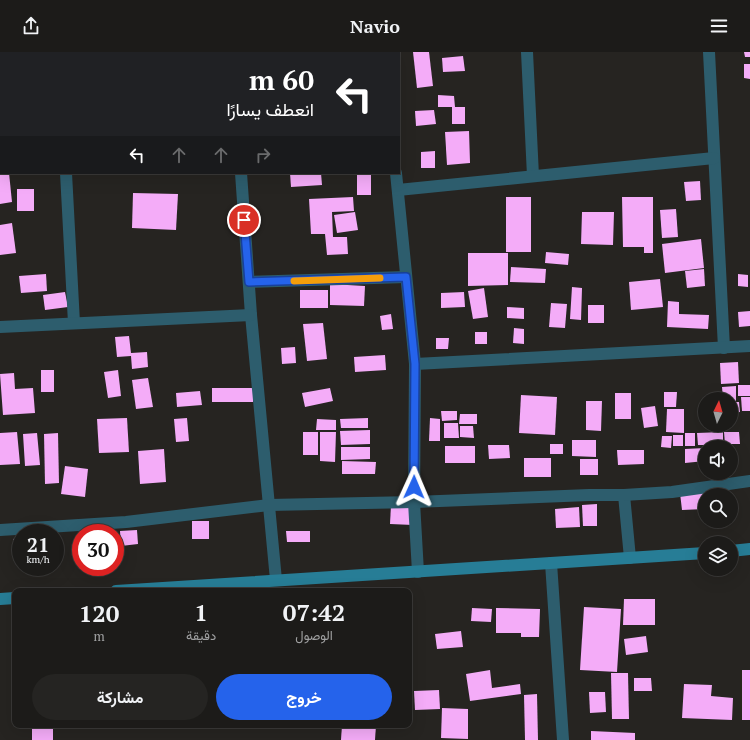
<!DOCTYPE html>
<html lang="ar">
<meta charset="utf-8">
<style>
:root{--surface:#1c1b19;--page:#252422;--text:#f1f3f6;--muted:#a0a1a2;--line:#3a3938;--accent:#2563eb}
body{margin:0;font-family:"PT Serif",Vazirmatn,serif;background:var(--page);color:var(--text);direction:rtl;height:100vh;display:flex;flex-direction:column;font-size:15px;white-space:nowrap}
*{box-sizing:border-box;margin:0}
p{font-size:13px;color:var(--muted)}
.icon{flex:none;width:22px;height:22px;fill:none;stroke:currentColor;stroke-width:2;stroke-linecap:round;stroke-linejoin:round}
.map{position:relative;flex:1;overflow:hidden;direction:ltr}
.sheet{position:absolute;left:12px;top:536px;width:400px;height:140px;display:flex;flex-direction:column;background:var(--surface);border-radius:8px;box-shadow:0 4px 16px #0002,0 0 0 1px var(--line);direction:rtl}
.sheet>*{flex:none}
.banner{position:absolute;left:0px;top:0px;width:400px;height:122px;box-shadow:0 4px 16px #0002,0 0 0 1px var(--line);direction:rtl;background:#202124;color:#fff;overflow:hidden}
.needle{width:26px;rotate:5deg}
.buttons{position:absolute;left:698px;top:340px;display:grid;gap:8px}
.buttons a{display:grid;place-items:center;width:40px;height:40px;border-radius:50%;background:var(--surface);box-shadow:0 4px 16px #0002,0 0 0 1px var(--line);font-size:20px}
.speed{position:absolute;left:12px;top:472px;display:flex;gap:8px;font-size:20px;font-weight:700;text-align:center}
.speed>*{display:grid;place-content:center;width:52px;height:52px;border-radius:50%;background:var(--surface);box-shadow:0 4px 16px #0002,0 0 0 1px var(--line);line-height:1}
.speed small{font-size:10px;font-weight:400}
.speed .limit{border:6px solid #d22;background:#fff;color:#111}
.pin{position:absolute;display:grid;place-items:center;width:34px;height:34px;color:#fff;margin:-17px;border:2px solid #fff;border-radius:50%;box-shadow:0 1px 4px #0007}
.me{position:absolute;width:44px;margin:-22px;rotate:1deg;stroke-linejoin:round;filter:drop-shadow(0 0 3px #0008)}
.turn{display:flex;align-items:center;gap:14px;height:84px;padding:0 20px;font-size:18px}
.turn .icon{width:52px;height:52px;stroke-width:2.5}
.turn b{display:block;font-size:28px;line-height:34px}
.lanes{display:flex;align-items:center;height:38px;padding:0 20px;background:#0003;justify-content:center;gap:20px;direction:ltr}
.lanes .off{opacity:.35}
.eta{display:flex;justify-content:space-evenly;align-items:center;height:68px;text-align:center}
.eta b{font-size:24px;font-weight:700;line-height:28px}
.cta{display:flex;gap:8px;margin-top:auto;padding:8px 20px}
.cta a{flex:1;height:46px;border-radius:24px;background:var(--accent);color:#fff;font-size:16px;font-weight:700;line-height:46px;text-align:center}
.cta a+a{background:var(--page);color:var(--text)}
header{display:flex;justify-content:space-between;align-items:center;height:52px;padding:0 20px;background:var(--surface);font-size:18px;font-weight:700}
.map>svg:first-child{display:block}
.building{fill:#f4acf8}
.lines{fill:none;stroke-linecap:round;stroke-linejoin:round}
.street{stroke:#2d5d6d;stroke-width:12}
.secondary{stroke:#277d96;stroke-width:12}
.route-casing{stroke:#184099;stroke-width:10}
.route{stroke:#2563eb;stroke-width:7}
.slow{stroke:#f59e0b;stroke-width:7}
</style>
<header><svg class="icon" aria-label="menu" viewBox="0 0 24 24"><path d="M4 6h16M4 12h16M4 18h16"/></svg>Navio<svg class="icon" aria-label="share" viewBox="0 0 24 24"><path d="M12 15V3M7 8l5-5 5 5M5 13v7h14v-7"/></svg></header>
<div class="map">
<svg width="750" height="688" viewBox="0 0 750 688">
<rect width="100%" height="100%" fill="#262421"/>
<g class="building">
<polygon points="413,0 429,0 433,34 417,36"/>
<polygon points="744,0 750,0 750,5 745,5"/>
<polygon points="463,4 465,19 443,20 442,6"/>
<polygon points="744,12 750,12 750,27 744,26"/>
<polygon points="438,43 454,44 455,55 465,55 465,72 452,72 452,55 438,55"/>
<polygon points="434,58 436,72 416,74 415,59"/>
<polygon points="469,79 470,111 447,113 445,80"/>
<polygon points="435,99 435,116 421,116 421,100"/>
<polygon points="0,121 9,121 12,150 0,152"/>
<rect x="267" y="121" width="18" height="2"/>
<polygon points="290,121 321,121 322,133 291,135"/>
<rect x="357" y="121" width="14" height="22"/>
<polygon points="700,129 701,148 686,149 684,130"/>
<rect x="17" y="137" width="17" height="22"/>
<polygon points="133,141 178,142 176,178 132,176"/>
<polygon points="353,145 354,159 332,160 333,185 347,185 348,202 327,203 325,182 311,182 309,147"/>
<rect x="506" y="145" width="25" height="55"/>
<polygon points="622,145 653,145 653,201 644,201 644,195 623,195"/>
<polygon points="676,157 678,185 662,186 660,158"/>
<polygon points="355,160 358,178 337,181 334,163"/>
<polygon points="582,160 614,160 613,193 581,192"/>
<polygon points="12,171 16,201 0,203 0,173"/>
<polygon points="701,187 704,216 665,221 662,192"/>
<polygon points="546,200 569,202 568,213 545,211"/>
<polygon points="468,201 508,201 508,233 468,234"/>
<polygon points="511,215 546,217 545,231 510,230"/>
<polygon points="704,217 705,234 687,236 685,219"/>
<polygon points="46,222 47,239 21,241 19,224"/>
<polygon points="738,222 748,223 748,235 738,234"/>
<polygon points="660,227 663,255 631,258 629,230"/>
<polygon points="330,232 365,234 364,254 330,253"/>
<polygon points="572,235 582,236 581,268 570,267"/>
<polygon points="484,236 488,265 473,267 468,239"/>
<rect x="300" y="238" width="28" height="18"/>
<polygon points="65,240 68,255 45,258 43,243"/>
<polygon points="464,240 465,255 441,256 441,241"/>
<polygon points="668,249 679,250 679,262 709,263 708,277 667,275"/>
<polygon points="551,251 567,252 565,276 549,275"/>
<rect x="588" y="253" width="16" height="18"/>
<polygon points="507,255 524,256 524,267 507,266"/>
<polygon points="750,259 750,274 739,275 738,260"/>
<polygon points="391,262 393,277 382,278 380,264"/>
<polygon points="323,271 327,307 307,309 303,272"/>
<polygon points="514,276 524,277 524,292 513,291"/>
<rect x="475" y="280" width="12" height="12"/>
<polygon points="129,284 131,301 147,300 148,315 132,317 131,304 117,305 115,285"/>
<polygon points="436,286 449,286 448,297 436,297"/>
<polygon points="295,295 296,311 282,312 281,296"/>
<polygon points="385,303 386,318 355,320 354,305"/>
<polygon points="738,310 739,331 721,332 720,311"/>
<rect x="41" y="318" width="13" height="22"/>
<polygon points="118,318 121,344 108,346 104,320"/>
<polygon points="14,321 15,337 33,336 35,361 3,363 0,322"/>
<polygon points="148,326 153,355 136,357 132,328"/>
<rect x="738" y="333" width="12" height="11"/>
<polygon points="736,334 736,349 723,347 722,335"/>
<rect x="212" y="336" width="41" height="14"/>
<polygon points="330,336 333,349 305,355 302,341"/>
<polygon points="200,339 202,353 177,355 176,341"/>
<polygon points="664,340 677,340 676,355 664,355"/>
<rect x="615" y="341" width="16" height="26"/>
<polygon points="521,343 557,345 555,383 519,381"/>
<polygon points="741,345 750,345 750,359 742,359"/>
<polygon points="586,349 602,349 601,379 586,378"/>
<polygon points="731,350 739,350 740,360 731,361"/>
<polygon points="655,354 658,374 644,376 641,356"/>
<polygon points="667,357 684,357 684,381 666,380"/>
<polygon points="441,359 457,359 457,368 442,369"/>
<polygon points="460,362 477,362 477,372 459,372"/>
<polygon points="127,366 129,400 99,401 97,367"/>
<polygon points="187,366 189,389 176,390 174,367"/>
<polygon points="368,366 368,376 341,376 340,367"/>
<polygon points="430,366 440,367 440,389 429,389"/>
<polygon points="317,367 336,368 336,378 316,378"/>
<polygon points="444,371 458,371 459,386 444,386"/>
<polygon points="460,374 473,374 474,386 460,385"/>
<polygon points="370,378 370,392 341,393 340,379"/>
<polygon points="17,380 20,412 0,413 0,381"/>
<rect x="303" y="380" width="15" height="23"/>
<polygon points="320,380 336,380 335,410 320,409"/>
<polygon points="723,380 723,393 698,393 697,381"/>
<polygon points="724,380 739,380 740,392 725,392"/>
<polygon points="37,381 40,413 25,414 23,382"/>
<polygon points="58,381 59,431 45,432 44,382"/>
<rect x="685" y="381" width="10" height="13"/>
<rect x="673" y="383" width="10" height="11"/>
<polygon points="662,384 672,384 671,396 661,395"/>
<polygon points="572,388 596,388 596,405 572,404"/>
<rect x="550" y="392" width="13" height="10"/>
<polygon points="488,393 509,393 510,406 489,407"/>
<rect x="445" y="394" width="30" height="17"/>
<polygon points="341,395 370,395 370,407 341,408"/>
<polygon points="705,396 705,409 685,411 685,397"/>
<polygon points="164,397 166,430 140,432 138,399"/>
<polygon points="617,398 644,398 644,412 618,413"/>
<rect x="524" y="406" width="27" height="19"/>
<rect x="580" y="407" width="18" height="16"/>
<polygon points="342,409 376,410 375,422 342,422"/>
<polygon points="65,414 88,417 85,445 61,442"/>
<polygon points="710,438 710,443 705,443 705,457 682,458 680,441"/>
<polygon points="597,452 597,474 583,474 582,453"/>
<polygon points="391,453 414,455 413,473 390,472"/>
<polygon points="579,455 580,475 556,476 555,457"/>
<rect x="192" y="469" width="17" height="18"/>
<polygon points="137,478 138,492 121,494 120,479"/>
<polygon points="286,479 310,479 310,490 287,490"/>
<polygon points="21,486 21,509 14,509 13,487"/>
<polygon points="624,547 655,547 655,573 623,573"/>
<polygon points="584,555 621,557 617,620 580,618"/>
<polygon points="472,556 492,557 491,570 471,569"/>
<polygon points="496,556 540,557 539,585 521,585 521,581 496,581"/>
<polygon points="461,579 463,595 437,597 435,582"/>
<polygon points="646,584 648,600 626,603 624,587"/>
<polygon points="490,618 492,636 520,632 521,642 470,649 466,622"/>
<rect x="742" y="618" width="8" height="50"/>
<polygon points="611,621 628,621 629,667 612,667"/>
<polygon points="634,626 651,626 652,639 634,639"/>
<polygon points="684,632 712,633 711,644 733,646 732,668 682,666"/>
<polygon points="439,638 440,657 415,658 414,639"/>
<polygon points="589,640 605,640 606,660 590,661"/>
<polygon points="537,642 538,688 525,688 524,643"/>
<polygon points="442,656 468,657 468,687 441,686"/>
<rect x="32" y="673" width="21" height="15"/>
<polygon points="342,673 376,673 375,688 341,688"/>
<polygon points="591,679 635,681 635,688 591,688"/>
</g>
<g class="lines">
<g class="street">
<polyline points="56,0 56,1"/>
<polyline points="380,0 380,1"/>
<polyline points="527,0 533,124"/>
<polyline points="709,0 724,296"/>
<polyline points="66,121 74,271"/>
<polyline points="241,121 251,263 276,528"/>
<polyline points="396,121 415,312 414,450 418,520"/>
<polyline points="398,138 714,106"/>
<polyline points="249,230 406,225"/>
<polyline points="0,275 251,263"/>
<polyline points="415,312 750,294"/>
<polyline points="624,443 630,506"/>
<polyline points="0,478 126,470 269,453 414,450 589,443 624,443 672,440 750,429"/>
<polyline points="551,511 563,688"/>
</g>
<g class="secondary">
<polyline points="731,499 750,497"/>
<polyline points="116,539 705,501"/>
<polyline points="0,547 15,546"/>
</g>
</g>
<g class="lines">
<defs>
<polyline id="route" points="244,168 249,230 406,225 415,312 414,435"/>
</defs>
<use href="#route" class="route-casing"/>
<use href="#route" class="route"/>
<polyline class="slow" points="294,229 380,226"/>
</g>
</svg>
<div class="buttons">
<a><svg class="needle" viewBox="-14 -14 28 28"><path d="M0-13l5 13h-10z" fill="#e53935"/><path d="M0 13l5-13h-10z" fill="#a0a1a2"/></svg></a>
<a><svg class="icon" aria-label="sound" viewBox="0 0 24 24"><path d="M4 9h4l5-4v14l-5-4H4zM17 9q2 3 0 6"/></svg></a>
<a><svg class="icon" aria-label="search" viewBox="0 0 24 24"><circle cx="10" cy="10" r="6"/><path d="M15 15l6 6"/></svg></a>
<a><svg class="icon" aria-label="layers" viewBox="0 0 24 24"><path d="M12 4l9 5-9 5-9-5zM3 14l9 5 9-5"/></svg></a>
</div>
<div class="speed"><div>21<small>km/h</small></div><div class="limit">30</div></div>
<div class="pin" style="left:244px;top:168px;background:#d93025"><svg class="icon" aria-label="arrive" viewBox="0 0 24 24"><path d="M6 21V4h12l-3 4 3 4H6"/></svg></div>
<svg class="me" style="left:414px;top:435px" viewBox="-20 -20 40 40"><path d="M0-17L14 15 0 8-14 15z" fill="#2563eb" stroke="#fff" stroke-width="4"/></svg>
<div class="banner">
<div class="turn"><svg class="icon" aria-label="left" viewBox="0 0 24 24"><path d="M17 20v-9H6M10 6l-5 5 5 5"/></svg><div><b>60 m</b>انعطف يسارًا</div></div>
<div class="lanes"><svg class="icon" aria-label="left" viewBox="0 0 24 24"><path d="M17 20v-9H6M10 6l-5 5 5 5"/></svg><svg class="icon off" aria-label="ahead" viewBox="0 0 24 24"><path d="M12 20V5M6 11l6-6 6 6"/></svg><svg class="icon off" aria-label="ahead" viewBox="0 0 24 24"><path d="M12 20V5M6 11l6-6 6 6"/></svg><svg class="icon off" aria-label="right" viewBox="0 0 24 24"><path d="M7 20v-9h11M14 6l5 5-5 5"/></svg></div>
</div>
<section class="sheet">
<div class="eta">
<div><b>07:42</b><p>الوصول</p></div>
<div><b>1</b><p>دقيقة</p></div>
<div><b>120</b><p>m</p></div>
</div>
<div class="cta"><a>خروج</a><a>مشاركة</a></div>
</section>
</div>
